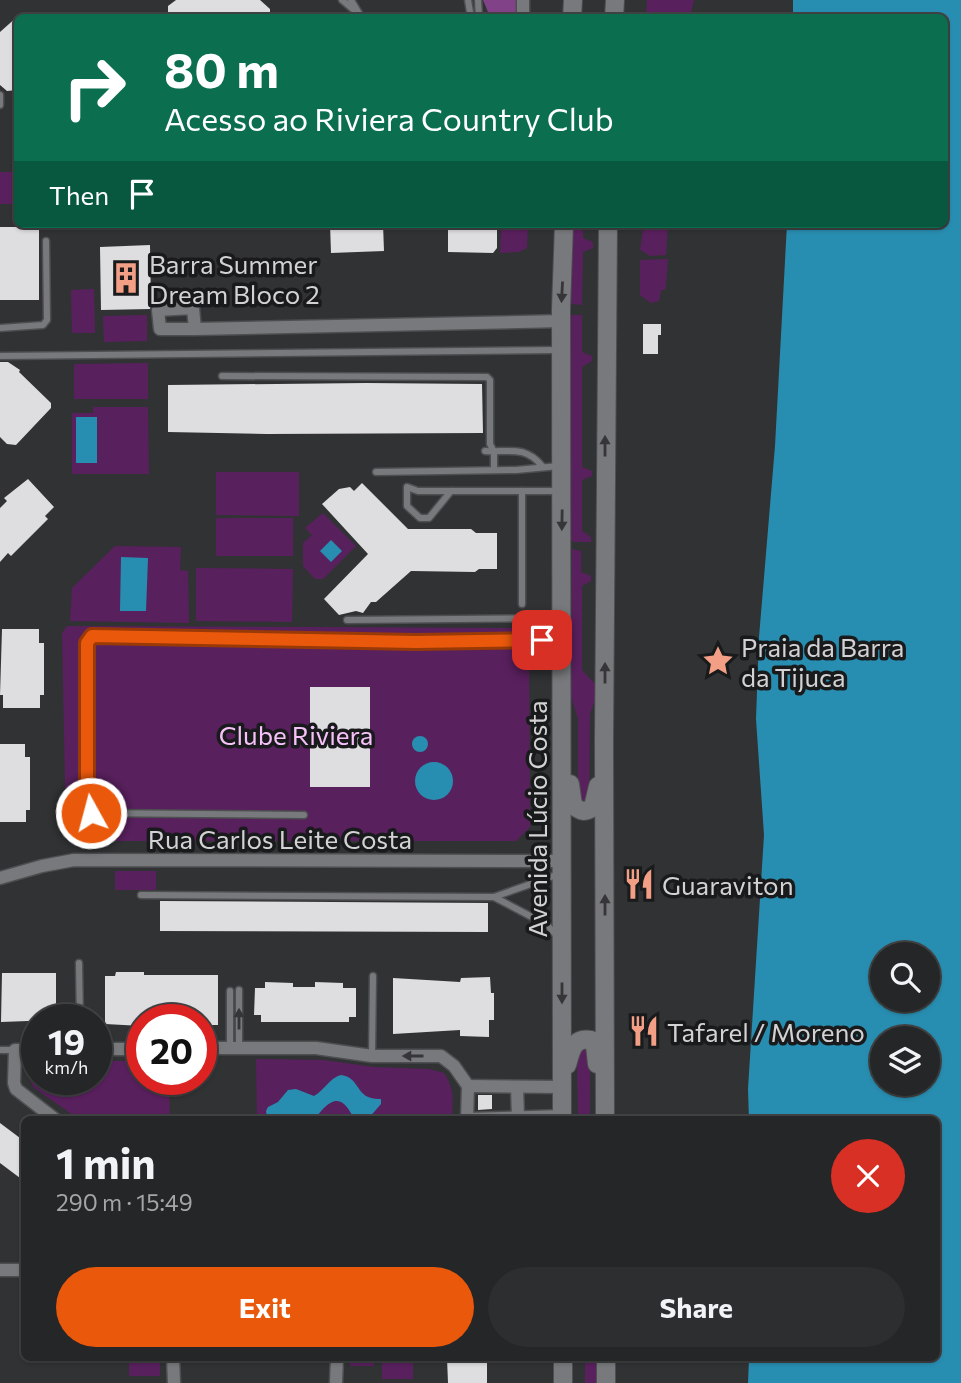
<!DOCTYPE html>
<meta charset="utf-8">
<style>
:root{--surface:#252627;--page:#2d2e2f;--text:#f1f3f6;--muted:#a3a5a7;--line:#424344;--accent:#ea580c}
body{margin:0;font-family:Commissioner,sans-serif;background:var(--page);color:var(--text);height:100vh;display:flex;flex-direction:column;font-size:26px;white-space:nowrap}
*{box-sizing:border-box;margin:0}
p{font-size:23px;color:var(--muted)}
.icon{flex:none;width:38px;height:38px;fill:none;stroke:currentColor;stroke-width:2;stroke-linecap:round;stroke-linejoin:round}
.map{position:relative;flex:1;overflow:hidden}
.side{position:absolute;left:21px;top:1116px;width:919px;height:245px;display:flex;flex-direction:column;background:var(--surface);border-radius:10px;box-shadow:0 2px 5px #0004,0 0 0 2px var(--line)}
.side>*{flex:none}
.hud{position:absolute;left:14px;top:14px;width:934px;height:214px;border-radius:10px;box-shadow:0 2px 5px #0004,0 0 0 2px var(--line);background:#0b6e4f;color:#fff;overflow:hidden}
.buttons{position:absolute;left:870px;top:942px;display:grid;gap:14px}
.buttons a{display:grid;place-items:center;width:70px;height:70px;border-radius:50%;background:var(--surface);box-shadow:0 2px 5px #0004,0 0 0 2px var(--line);font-size:35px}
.speed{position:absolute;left:21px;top:1004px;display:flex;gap:14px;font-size:35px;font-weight:700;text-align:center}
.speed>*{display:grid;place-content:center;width:91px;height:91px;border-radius:50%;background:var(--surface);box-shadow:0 2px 5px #0004,0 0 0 2px var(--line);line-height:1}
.speed small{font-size:18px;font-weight:400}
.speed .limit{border:10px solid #d22;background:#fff;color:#111}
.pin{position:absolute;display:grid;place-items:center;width:60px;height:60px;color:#fff;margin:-30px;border-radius:14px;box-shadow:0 4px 10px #0006}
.me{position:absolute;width:77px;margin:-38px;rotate:353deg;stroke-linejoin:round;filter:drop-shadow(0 0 5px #0008)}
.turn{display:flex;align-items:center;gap:24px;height:147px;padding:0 35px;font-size:32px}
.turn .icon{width:91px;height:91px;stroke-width:2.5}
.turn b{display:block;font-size:49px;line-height:60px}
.then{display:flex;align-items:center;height:66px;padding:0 35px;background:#0003;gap:14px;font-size:26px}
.round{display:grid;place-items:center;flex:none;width:74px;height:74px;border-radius:37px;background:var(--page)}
.headline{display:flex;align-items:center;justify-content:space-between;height:119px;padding:0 35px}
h1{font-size:42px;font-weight:700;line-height:52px}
.cta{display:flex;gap:14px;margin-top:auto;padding:14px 35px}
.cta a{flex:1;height:80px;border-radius:42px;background:var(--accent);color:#fff;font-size:28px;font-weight:700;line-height:80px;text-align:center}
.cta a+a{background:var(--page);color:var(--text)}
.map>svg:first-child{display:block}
.green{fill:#59205e}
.forest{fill:#824288}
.water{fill:#288eb1;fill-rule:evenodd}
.building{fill:#dedde0}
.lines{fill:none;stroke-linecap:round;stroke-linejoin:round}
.service-casing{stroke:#4d4e50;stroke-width:9}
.minor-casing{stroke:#4d4e50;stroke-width:15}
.secondary-casing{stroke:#4d4e50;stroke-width:20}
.service{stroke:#78797c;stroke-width:6}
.minor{stroke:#78797c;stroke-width:12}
.secondary{stroke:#78797c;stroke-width:18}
.oneway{fill:#363638}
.route-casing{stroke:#983908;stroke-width:18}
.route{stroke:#ea580c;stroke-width:12}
.labels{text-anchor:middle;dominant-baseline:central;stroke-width:7;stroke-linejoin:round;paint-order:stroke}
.poi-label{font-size:26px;fill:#d2d2d4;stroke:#191a1b;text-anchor:start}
.park-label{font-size:26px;fill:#f6c1f9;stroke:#191a1b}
.street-label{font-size:26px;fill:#d2d2d4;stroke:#191a1b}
</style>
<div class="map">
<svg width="961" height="1383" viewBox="0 0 961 1383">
<rect width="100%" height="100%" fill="#313234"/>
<g class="green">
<polygon points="647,0 694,0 691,12 682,14 682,17 650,17 646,15"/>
<rect x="0" y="172" width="17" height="32"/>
<rect x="132" y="224" width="34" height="6"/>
<polygon points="170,224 241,224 241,229 170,230"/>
<polygon points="511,224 528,224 527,248 519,252 500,253 501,230"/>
<polygon points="572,224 583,224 583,238 593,242 593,248 583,252 582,305 571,304"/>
<polygon points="644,224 668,224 666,255 650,256 640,250"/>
<polygon points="668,259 666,286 665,290 661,290 659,301 651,303 640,295 640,260"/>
<polygon points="94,289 95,333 72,333 71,290"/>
<polygon points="147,315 147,341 104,342 103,316"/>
<polygon points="571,315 582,315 582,352 592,356 592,361 582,367 582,467 592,471 592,476 582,480 582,531 591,537 591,542 573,542 571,539"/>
<polygon points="148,363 148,399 74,399 74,364"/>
<polygon points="93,407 148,407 149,474 72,474 72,413 93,413"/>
<polygon points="216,472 299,472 299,516 216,515"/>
<polygon points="323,513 356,546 323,579 315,579 303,566 303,543 312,535 305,528"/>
<rect x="216" y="518" width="77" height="38"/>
<polygon points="115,546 181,547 180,570 188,571 189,623 70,621 72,588"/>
<polygon points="572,549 581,551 581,572 591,576 591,581 582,586 582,670 596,685 595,700 590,713 589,798 586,803 580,803 578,799 578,719 571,696"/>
<polygon points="196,568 293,569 292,622 196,621"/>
<polygon points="67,626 529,628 530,827 516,841 73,841 66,833 62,633"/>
<rect x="115" y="871" width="41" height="19"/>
<polygon points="581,1048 588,1048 590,1052 590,1120 578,1120 577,1053"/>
<path d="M256,1059L324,1060L374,1067L429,1069L444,1073C454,1087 454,1102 451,1119L257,1120Z"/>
<polygon points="33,1061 37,1061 37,1080 96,1080 96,1061 142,1061 142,1080 169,1080 170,1120 80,1120 33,1087 26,1070"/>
<rect x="350" y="1358" width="24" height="8"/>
<rect x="382" y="1358" width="31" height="21"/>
<rect x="585" y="1358" width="12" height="25"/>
<rect x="129" y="1359" width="31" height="17"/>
</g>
<polygon class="forest" points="483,0 520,0 519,16 499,17 488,12"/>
<g class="water">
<path d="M793,0H961V1383H748L749,1358H936V1120H749L748,1089L764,835L756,719L759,637L775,446L787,224H945V18L793,17ZM882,954H928V999H882ZM882,1038H928V1083H882Z"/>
<rect x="76" y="417" width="21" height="46"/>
<polygon points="331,540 342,551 331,562 320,551"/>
<polygon points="121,557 148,558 146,611 120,611"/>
<circle cx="420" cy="744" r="8"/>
<circle cx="434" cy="781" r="19"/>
<path d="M341,1075C362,1078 354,1100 381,1099V1104L367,1120H355C348,1108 341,1092 325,1107C320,1111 318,1116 313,1120C298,1120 289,1112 275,1120L267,1118L266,1111L268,1107L278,1102L288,1090L296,1089L314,1096C325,1090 329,1078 341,1075Z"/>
</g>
<g class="building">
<polygon points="176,0 260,0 270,9 270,18 168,18 168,6"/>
<polygon points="18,16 18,90 7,91 0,85 0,32"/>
<polygon points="330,224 383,224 384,251 331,253"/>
<polygon points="448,224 497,224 497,248 493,253 448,252"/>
<rect x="0" y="227" width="39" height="73"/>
<polygon points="150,245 151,305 150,309 101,310 100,247"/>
<polygon points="643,324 661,324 661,335 658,335 658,354 643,354"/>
<polygon points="0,362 8,362 20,370 19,372 51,403 51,408 16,445 7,444 0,437"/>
<polygon points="366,383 482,384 483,433 267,434 168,432 168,385"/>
<polygon points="28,479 54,507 45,516 48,519 11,556 8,553 0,562 0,508 7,501 4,498"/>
<polygon points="362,483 408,529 471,529 476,533 497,533 497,569 479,569 475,572 411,571 376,602 371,602 363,613 356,611 339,615 324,599 368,554 322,504 339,489 350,487 354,491"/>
<polygon points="2,629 39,629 39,643 44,643 44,695 40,695 40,708 3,708 3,695 0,695"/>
<rect x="310" y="687" width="60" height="100"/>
<polygon points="0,744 25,744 25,757 30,757 30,810 26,810 26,822 0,822"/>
<polygon points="160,901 488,903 488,932 160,931"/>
<polygon points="116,972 144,972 144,975 218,975 218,1025 201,1025 201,1020 142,1020 142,1026 105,1024 105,976 115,976"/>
<polygon points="2,973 56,973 56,1020 1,1022"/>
<polygon points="490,977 491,993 494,993 494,1020 489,1020 489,1037 460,1036 460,1030 393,1034 393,978 460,982 461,978"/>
<polygon points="265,982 293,983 293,987 315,987 315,982 343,983 343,988 356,988 356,1017 349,1017 349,1022 261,1022 261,1015 254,1015 255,988 265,988"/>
<polygon points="478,1095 492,1095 492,1109 478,1110"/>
<polygon points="0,1123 24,1141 24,1181 0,1163"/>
<polygon points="447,1358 487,1358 487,1383 448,1383"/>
</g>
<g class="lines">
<defs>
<g id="service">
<polyline points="342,0 360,15 351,0"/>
<polyline points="468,0 471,18"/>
<polyline points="478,0 479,18"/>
<polyline points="0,95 0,105"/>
<polyline points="0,328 43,325 47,320 46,241"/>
<polyline points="0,356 558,350"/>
<polyline points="222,376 487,377 490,380 490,444 494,452 494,470"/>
<path d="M485,451C506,453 524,444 542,466"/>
<polyline points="376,472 516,470 559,466"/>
<polygon points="407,487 418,491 451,491 429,518 420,518 407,506"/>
<polyline points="451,491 560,491"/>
<polyline points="522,604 522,491"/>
<polyline points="347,620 560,618"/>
<polyline points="304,815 91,813 87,806 88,639 96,636 416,642 560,639"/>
<polyline points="141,895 494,897 559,874"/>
<polyline points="494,897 547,925 557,936"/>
<polyline points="79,963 80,1020"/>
<polyline points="230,1048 230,991"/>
<polyline points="239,1048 239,990"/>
<polyline points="0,1050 15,1050"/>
<polyline points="372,1056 373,976"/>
</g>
<g id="minor">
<polyline points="523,18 523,0"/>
<polyline points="195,329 193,308 158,310 160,329 195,329 562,321"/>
<polyline points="0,878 42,866 74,860 563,861"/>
<polyline points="201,1048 316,1048 372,1056 441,1056 454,1066 468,1086 467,1120"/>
<polyline points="96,1049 142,1049"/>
<polyline points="37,1050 15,1050 14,1083 16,1089 56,1120"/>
<polyline points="468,1086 562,1087"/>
<polyline points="517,1087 518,1117"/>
<polyline points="468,1119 562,1116"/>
<polyline points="0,1270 24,1270"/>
<polyline points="173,1358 174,1383"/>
<polyline points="336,1383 337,1358"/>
</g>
<g id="secondary">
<polyline points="572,18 573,0"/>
<polyline points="614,18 615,0"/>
<path d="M570,784L573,805C581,812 585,813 593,807L598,786"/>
<path d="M567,1065C571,1051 573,1037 591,1040L595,1045L597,1064"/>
<polyline points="562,1120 561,309 564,224"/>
<polyline points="605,1120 604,741 608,224"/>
<polyline points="563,1358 563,1383"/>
<polyline points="606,1358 606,1383"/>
</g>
</defs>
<use href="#service" class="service-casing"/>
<use href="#minor" class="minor-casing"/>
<use href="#secondary" class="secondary-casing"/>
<use href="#service" class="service"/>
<use href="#minor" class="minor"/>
<use href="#secondary" class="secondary"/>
</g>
<defs><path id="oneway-solid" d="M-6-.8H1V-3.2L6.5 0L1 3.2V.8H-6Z" transform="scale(1.75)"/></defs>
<g class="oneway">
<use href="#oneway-solid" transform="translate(562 292) rotate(93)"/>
<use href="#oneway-solid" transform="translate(605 446) rotate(-90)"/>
<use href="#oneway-solid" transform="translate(562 520) rotate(91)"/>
<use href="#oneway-solid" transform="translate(605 673) rotate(-90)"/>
<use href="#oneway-solid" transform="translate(605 905) rotate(-90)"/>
<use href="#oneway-solid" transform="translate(562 993) rotate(90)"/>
<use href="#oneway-solid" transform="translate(239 1019) rotate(-90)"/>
<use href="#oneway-solid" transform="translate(413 1056) rotate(180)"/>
</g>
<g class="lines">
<defs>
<polyline id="route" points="91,813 87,806 87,643 92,636 416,642 542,640"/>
</defs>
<use href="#route" class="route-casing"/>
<use href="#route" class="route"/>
</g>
<defs>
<symbol id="building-bare" viewBox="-9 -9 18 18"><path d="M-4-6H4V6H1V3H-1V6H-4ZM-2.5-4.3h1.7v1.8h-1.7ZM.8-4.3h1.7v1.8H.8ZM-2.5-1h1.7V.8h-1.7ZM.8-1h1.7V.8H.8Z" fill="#f39f85" stroke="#191a1b" stroke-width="2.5" paint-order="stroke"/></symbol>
<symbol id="sight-bare" viewBox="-9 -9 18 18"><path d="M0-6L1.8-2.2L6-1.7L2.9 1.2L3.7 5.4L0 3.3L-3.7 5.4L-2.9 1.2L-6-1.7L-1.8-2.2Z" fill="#f39f85" stroke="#191a1b" stroke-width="2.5" paint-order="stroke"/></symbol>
<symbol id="restaurant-bare" viewBox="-9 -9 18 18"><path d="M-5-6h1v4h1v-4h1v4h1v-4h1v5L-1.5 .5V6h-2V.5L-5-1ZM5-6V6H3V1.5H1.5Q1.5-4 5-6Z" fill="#f39f85" stroke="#191a1b" stroke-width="2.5" paint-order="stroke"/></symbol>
</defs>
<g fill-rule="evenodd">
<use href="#building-bare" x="104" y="256" width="44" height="44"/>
<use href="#sight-bare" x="696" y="639" width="44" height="44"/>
<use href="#restaurant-bare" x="617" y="862" width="44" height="44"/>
<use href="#restaurant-bare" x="622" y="1009" width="44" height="44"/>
</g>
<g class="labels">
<g class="poi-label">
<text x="149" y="263">Barra Summer<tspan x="149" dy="30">Dream Bloco 2</tspan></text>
<text x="741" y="646">Praia da Barra<tspan x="741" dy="30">da Tijuca</tspan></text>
<text x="662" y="884">Guaraviton</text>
<text x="667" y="1031">Tafarel / Moreno</text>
</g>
<g class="park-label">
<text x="296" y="734">Clube Riviera</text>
</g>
<g class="street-label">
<text transform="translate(536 819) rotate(-90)">Avenida Lúcio Costa</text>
<text x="280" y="838">Rua Carlos Leite Costa</text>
</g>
</g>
</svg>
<div class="buttons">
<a><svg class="icon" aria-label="search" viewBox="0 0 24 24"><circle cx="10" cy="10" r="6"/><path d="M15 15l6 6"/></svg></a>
<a><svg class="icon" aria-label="layers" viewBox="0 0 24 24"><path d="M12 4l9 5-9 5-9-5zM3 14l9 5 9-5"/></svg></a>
</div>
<div class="speed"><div>19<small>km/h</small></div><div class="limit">20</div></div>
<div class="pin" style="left:542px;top:640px;background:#d93025"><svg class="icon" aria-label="arrive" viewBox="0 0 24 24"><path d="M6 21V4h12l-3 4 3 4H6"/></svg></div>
<svg class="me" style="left:91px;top:813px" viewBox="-20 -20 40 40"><circle r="17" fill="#ea580c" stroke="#fff" stroke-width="3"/><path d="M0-11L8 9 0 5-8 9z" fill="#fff"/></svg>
<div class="hud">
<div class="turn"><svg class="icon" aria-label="right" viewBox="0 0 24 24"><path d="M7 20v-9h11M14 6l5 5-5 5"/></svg><div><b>80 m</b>Acesso ao Riviera Country Club</div></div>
<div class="then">Then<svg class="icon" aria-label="arrive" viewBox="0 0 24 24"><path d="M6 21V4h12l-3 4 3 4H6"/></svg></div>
</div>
<section class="side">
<div class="headline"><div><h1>1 min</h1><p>290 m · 15:49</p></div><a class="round" style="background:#d93025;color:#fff"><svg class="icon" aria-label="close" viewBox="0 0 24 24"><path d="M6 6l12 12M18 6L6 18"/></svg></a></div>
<div class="cta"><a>Exit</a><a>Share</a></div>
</section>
</div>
